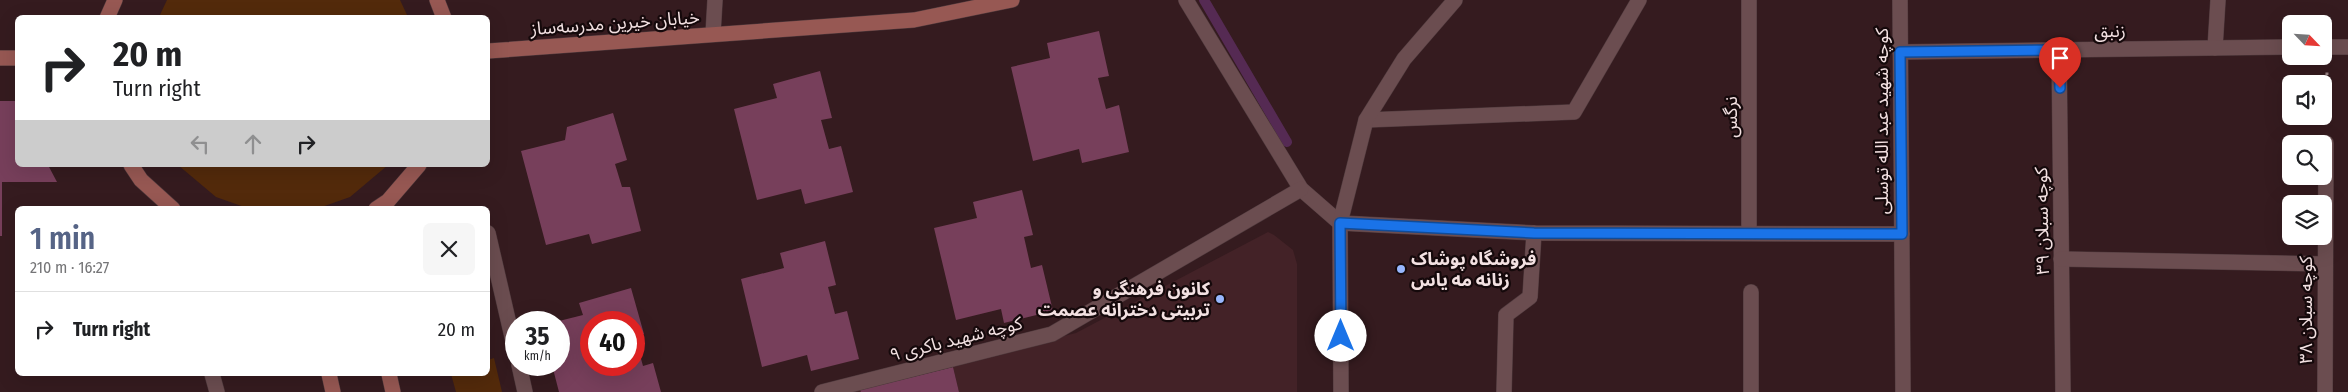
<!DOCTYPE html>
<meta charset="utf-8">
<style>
:root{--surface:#fff;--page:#f6f6f6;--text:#202124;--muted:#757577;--line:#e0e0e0;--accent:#566486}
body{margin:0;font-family:"Fira Sans Condensed","Noto Sans Arabic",sans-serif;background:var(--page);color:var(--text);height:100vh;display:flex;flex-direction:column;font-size:19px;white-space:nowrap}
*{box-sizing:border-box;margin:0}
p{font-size:16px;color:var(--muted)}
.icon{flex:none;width:28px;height:28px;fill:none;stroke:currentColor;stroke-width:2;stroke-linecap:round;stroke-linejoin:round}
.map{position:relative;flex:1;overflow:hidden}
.drawer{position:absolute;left:15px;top:206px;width:475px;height:170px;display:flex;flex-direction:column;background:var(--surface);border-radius:8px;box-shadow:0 5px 20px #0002}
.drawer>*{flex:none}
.hud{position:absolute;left:15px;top:15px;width:475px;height:152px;border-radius:8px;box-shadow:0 5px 20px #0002;background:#fff;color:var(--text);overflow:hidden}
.needle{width:32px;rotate:115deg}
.tools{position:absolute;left:2282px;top:15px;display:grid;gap:10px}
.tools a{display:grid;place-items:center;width:50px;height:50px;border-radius:8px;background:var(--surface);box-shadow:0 5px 20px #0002;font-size:25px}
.speed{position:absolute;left:505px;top:311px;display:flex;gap:10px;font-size:25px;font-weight:700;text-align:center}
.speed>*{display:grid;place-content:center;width:65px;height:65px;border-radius:50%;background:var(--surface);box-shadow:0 5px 20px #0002;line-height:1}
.speed small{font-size:12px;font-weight:400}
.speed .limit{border:8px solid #d22;background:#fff;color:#111}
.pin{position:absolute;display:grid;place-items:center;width:42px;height:42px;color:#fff;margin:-51px -21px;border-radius:50% 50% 50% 0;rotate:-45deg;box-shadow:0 0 5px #0007}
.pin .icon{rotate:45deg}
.me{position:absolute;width:55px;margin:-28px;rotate:0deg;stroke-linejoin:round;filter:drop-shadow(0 0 4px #0008)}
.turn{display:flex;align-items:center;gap:18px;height:105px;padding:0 15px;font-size:22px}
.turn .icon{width:65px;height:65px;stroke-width:2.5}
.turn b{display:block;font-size:35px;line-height:42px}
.lanes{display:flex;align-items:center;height:48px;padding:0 15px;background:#0003;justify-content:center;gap:25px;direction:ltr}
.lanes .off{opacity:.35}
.round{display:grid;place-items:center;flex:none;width:52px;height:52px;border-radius:8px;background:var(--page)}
.head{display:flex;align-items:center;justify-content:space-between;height:85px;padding:0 15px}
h1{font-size:30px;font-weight:600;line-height:38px;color:var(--accent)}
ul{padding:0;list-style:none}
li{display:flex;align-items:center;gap:15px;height:75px;padding:0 15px;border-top:1px solid var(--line)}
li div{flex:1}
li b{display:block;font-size:19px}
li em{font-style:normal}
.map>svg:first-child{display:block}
.built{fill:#432227}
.green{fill:#532a0b}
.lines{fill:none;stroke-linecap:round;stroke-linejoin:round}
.stream{stroke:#552a53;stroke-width:10}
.building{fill:#773f5b;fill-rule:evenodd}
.minor-casing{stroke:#4f3a3d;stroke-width:16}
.tertiary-casing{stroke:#4f3a3d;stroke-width:16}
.secondary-casing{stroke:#4f3a3d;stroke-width:16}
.path{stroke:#998486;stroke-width:3;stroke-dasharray:2.5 2.5;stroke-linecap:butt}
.minor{stroke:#6b4d50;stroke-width:15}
.tertiary{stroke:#6b4d50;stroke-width:15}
.secondary{stroke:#975853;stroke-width:15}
.route-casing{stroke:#114b97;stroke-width:12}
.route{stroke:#1a73e8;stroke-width:9}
.poi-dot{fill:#97b6fd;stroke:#15090b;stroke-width:2}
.labels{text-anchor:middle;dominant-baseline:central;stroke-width:4.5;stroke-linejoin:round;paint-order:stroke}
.street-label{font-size:18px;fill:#f3e1e2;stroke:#15090b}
.poi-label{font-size:18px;font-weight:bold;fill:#f3e1e2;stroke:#15090b;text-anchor:start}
</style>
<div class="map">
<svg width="2348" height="392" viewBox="0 0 2348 392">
<rect width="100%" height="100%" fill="#351b1f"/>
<polygon class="built" points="1268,232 1274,235 1293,250 1297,264 1297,392 959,392 953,367 861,390 861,392 837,392 1076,333"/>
<g class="green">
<polygon points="167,0 400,0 408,17 159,17"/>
<polygon points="178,165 388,165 350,197 316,209 250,209 216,197"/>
<polygon points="494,358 502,392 456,392 451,374 488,374 488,360"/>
</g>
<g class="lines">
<polyline class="stream" points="1204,0 1287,142"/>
</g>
<g class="building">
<polygon points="1099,31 1109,76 1098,78 1106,109 1119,105 1129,152 1082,163 1079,149 1033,161 1011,67 1050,58 1047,43"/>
<polygon points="820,71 832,118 821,120 829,149 841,146 853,192 805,204 801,189 757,200 734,109 777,98 773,84"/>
<polygon points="0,101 16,101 18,105 18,165 48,165 57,182 2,182 2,236 0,236"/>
<polygon points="613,113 627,160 615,164 622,187 630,187 641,231 592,244 589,234 546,245 521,151 565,140 567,127"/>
<polygon points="1022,190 1033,235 1024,237 1031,268 1042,265 1053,311 1004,323 1001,309 956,320 934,228 977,218 973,202"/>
<polygon points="825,241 836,285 828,287 835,314 847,311 859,359 811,371 807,355 762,367 741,279 784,268 780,253"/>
<path d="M631,288L644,334L635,337L643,366L653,363L661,392H559L552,365H559V321L583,315L579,303ZM591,322H634V365H591Z"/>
<polygon points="953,367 959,392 861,392 860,390"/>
</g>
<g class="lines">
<defs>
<g id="minor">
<polyline points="1186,0 1301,189 1340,223 1534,233 1902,234"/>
<polyline points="1900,0 1903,392"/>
<polyline points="713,34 715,0"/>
<polyline points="2324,47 2348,47"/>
<polyline points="2215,48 2218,0"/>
<polyline points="2059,51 2063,392"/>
<polyline points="1900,52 2291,47"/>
<polyline points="1366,120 1574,112 1639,0"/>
<polyline points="1340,223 1366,120 1404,59 1455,0"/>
<polyline points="488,233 516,354"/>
<polyline points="1749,233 1749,0"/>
<polyline points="2061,259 2325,264"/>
<polyline points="1751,292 1751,392"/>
<polyline points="519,365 525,392"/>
<polyline points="212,374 217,392"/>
<polyline points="822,392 1052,334 1301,189"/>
<polyline points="1504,392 1506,315 1530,297 1534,233"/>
<polyline points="2325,392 2326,143"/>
</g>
<polyline id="tertiary" points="1340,223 1341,392"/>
<g id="secondary">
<polyline points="437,0 444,18"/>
<polyline points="107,18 115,0"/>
<polyline points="488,51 914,20 1012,0"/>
<polyline points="0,58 18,58"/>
<polyline points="131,165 141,180 173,209"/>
<polyline points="376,209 388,201 419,165"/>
<polyline points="329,374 333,392"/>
<polyline points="389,374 393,392"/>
</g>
</defs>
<use href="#minor" class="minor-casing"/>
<use href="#tertiary" class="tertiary-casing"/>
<use href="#secondary" class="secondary-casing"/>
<polyline class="path" points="2326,120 2327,71"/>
<use href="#minor" class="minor"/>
<use href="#tertiary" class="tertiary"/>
<use href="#secondary" class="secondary"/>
</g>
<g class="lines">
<defs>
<polyline id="route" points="1341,336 1340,223 1534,233 1902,234 1900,52 2059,50 2060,88"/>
</defs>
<use href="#route" class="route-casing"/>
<use href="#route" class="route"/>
</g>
<g class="poi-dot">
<circle cx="1401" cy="269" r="5"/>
<circle cx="1220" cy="299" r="5"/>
</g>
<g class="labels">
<g class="street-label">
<text transform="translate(615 23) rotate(-4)">خیابان خیرین مدرسه‌ساز</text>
<text transform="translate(2110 31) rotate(-1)">زنبق</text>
<text transform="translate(1731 117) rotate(-90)">نرگس</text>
<text transform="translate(1882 121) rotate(-90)">کوچه شهید عبد الله توسلی</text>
<text transform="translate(2042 221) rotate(-91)">کوچه سبلان ۳۹</text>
<text transform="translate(2306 310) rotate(-90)">کوچه سبلان ۳۸</text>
<text transform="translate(956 339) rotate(-14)">کوچه شهید باکری ۹</text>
</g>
<g class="poi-label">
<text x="1411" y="259">فروشگاه پوشاک<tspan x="1411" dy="21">زنانه مه یاس</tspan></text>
<text x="1210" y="289" text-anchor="end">کانون فرهنگی و<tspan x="1210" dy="21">تربیتی دخترانه عصمت</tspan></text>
</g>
</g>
</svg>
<div class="tools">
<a><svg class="needle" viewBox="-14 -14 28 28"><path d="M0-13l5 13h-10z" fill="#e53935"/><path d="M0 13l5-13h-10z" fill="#757577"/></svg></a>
<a><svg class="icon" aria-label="sound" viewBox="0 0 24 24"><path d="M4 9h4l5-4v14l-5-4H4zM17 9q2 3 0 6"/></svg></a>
<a><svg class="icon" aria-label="search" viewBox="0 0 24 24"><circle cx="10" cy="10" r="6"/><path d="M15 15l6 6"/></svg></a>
<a><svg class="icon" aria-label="layers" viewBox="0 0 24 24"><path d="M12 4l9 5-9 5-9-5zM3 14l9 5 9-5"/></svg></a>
</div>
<div class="speed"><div>35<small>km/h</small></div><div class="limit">40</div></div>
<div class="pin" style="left:2060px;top:88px;background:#d93025"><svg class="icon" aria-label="arrive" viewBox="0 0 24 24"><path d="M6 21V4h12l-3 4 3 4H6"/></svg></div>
<svg class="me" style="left:1341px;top:336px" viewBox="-20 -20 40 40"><circle r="19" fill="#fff"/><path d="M0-13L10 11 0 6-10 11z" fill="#1a73e8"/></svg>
<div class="hud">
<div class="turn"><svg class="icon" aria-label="right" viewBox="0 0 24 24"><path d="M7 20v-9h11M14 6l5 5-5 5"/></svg><div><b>20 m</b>Turn right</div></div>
<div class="lanes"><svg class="icon off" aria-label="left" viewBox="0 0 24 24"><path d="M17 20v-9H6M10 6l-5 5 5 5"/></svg><svg class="icon off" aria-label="ahead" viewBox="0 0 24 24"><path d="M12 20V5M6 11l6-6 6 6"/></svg><svg class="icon" aria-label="right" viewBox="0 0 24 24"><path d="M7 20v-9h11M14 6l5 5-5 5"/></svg></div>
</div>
<section class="drawer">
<div class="head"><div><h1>1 min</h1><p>210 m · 16:27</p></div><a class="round"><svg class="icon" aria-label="close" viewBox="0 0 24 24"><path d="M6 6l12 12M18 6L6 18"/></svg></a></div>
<ul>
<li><svg class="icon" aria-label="right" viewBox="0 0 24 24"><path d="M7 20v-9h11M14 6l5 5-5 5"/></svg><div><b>Turn right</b></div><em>20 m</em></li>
</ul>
</section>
</div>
